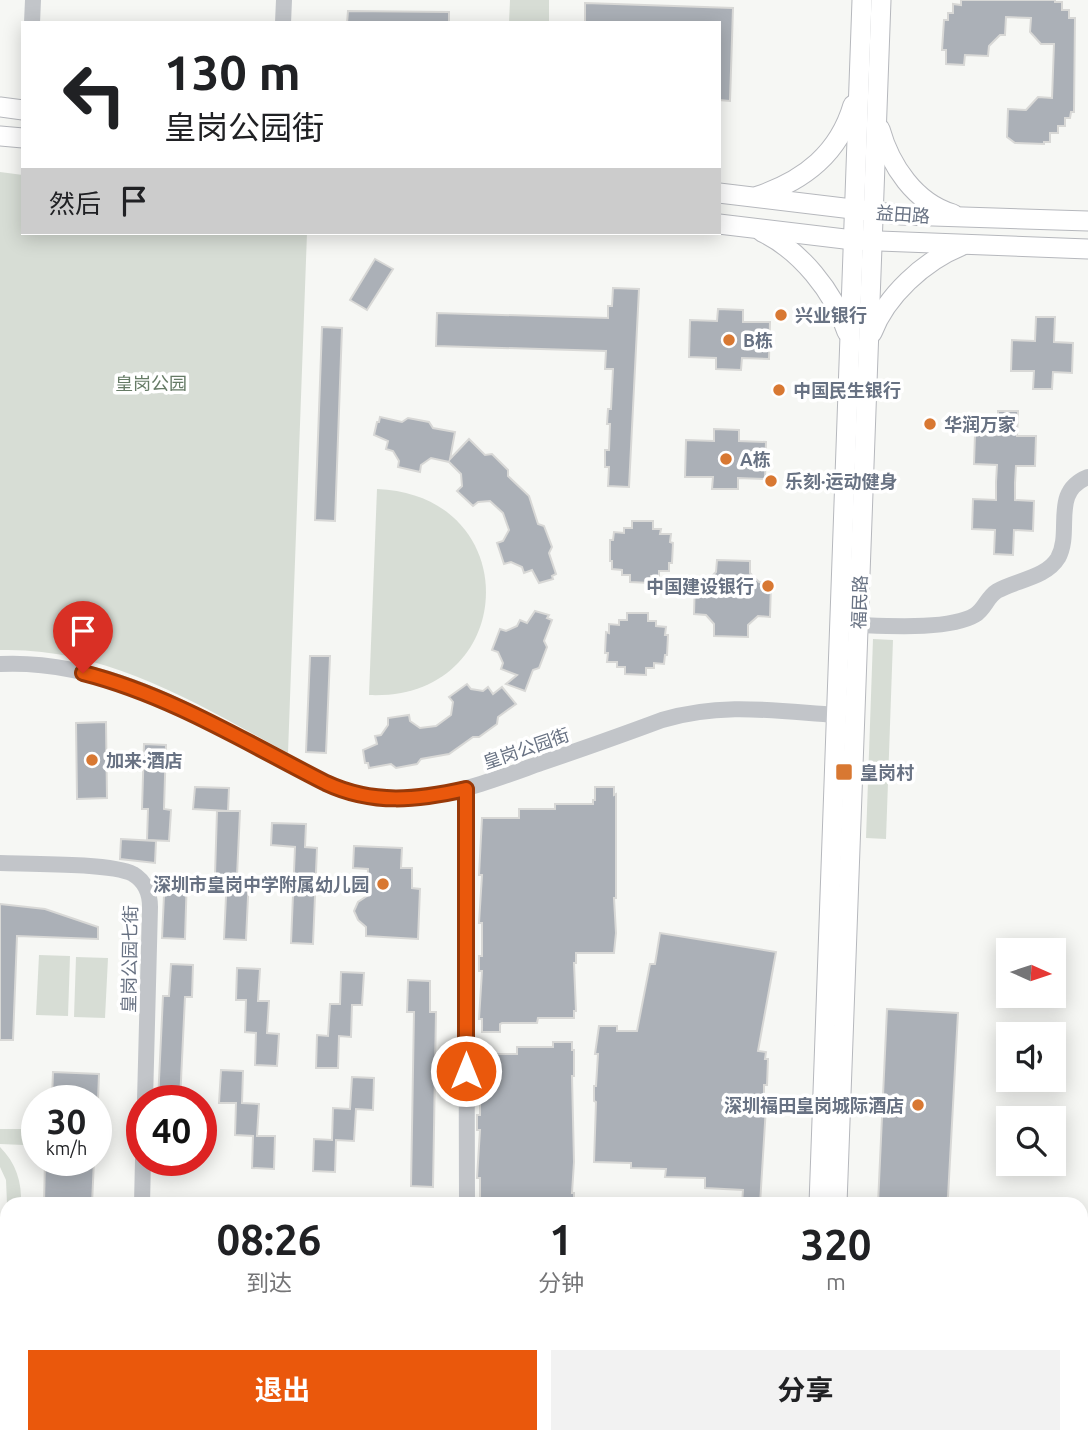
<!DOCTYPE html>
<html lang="zh">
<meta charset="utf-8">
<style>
:root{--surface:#fff;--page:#f2f2f2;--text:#202124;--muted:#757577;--accent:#ea580c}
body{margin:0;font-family:Ubuntu,"Noto Sans SC",sans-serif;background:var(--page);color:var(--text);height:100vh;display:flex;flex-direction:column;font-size:26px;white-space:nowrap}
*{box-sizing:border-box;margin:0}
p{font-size:23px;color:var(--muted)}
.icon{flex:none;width:38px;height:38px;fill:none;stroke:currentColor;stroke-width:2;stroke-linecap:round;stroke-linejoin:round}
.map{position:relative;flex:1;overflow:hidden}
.drawer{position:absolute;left:0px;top:1197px;width:1088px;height:247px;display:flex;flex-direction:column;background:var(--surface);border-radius:21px 21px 0 0;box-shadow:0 4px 18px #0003}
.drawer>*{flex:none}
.guide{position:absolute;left:21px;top:21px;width:700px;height:214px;border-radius:0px;box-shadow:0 4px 18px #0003;background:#fff;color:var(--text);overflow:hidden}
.needle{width:46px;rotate:93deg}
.buttons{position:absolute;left:996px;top:938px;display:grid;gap:14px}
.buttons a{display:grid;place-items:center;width:70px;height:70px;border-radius:0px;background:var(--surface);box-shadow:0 4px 18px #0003;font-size:35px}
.speed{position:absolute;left:21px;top:1085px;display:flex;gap:14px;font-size:35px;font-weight:700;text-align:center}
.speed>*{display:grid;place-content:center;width:91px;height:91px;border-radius:50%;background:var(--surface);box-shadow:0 4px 18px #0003;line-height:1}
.speed small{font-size:18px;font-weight:400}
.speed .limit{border:10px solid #d22;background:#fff;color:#111}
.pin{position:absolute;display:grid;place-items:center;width:60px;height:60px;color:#fff;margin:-72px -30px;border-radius:50% 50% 50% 0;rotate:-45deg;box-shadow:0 0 7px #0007}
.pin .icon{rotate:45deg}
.me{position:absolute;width:77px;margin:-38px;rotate:0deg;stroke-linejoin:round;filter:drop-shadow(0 0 5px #0008)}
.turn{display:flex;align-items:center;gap:24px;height:147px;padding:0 28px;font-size:32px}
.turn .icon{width:91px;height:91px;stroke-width:2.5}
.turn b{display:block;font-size:49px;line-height:60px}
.then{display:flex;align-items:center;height:66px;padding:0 28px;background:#0003;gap:14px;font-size:26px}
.eta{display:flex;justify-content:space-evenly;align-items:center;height:119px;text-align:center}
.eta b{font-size:42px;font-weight:700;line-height:49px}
.button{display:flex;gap:14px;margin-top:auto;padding:14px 28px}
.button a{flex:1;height:80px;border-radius:0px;background:var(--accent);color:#fff;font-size:28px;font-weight:700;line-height:80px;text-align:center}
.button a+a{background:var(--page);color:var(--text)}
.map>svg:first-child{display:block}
.green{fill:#d7ddd5}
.building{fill:#abb0b7;stroke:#d8d8d6;stroke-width:2}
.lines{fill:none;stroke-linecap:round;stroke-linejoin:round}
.major-casing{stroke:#b6b8bd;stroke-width:21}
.minor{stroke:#c2c5c9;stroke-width:16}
.major{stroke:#fff;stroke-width:19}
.route-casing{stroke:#983908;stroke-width:18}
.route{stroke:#ea580c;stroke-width:12}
.poi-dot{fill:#d87832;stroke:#fff;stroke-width:2.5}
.labels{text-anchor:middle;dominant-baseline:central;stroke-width:7;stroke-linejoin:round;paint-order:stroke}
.street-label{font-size:18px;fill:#687283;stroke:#fff}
.poi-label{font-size:18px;font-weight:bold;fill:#687283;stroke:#fff;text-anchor:start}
.park-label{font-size:18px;fill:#667b66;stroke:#fff}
</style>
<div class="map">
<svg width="1088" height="1443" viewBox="0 0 1088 1443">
<rect width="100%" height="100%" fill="#f6f7f4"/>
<g class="green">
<polygon points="510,0 549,0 549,23 509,23"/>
<path d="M0,172L23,175V233H307L288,753C198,704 107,647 0,650Z"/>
<path d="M377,489C528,495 519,701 369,695Z"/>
<polygon points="873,639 893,640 886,839 866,838"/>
<polygon points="39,955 70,956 68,1016 36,1015"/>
<polygon points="76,957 108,958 105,1018 74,1017"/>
<polygon points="0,1129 25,1129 24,1145 0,1144"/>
<path d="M0,1147C16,1163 22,1182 21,1204H7L6,1180L0,1167Z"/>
</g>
<g class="building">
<polygon points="961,0 1055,0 1055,2 1062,2 1062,10 1069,10 1069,18 1075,18 1074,112 1071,112 1070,118 1065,118 1065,126 1058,126 1058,133 1050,133 1050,142 1044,142 1044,144 1015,143 1007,137 1008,109 1026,110 1038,97 1052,98 1054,44 1041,44 1030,32 1031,18 1006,17 1005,35 1000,35 989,46 988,56 965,55 964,65 946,64 946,50 942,50 944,20 948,20 948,13 953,13 953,4 961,5"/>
<polygon points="585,3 733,8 730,101 719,100 719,23 585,23"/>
<polygon points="348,11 449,12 449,23 347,23"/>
<polygon points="375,259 393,269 367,310 350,300"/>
<polygon points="613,288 639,289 629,487 608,486 609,467 605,467 605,450 609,450 610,424 607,424 608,409 611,409 613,369 605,369 606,351 436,346 437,313 608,318 608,306 612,306"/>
<polygon points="718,309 743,310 743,322 770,322 769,359 742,358 741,370 716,369 716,358 689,357 690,320 717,321"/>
<polygon points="1036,317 1055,317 1054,342 1073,343 1072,373 1053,372 1052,389 1033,389 1034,371 1011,371 1012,340 1035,341"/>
<polygon points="322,327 342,328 335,521 315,520"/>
<polygon points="998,411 1018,411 1017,436 1036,436 1035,466 1016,466 1015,483 1015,500 1034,501 1033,531 1014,530 1013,555 994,554 995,530 972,529 973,499 996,500 996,482 997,465 974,464 975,434 998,435"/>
<polygon points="380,417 402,422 408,418 429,422 433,428 455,432 450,459 469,439 485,455 492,454 508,470 508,476 529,496 538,524 544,526 552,547 549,553 556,574 552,576 553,579 539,583 532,570 524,573 522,567 511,562 504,564 497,543 503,541 509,530 503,513 490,501 478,502 473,506 457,491 462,486 461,474 449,462 431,458 421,465 420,472 398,467 399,461 393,451 386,449 388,441 374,435 377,422 379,422"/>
<polygon points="714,429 739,430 739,441 766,442 765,479 738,478 738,489 712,489 713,477 685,477 686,440 714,441"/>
<polygon points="632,521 653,521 653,529 661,529 660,534 671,534 670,542 673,543 672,563 669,563 669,571 659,571 659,576 651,576 651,583 630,582 630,575 622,575 622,570 612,569 612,561 610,561 610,540 613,540 614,532 624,533 624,528 632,528"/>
<polygon points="717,560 750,561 750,573 759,582 771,583 770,617 758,616 748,625 748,637 714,636 714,624 706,615 694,614 695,580 707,581 716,572"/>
<polygon points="535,611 549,615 547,618 552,620 544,641 547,647 539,668 533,670 525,691 506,684 517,675 501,669 503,663 498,652 492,650 500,629 506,631 517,626 520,620 527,623"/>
<polygon points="627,613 648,613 648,621 656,621 656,626 666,627 665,635 668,635 667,655 665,655 664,664 654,663 654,668 646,668 646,675 625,674 625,667 617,667 617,662 607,662 608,653 605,653 606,632 609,633 609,624 619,625 619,620 627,620"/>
<polygon points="310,656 330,656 326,753 306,752"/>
<polygon points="467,684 471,689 483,691 488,687 493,694 502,687 516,704 498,717 497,724 479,737 473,737 449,754 421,759 417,764 396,768 391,764 369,768 368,763 365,763 363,750 377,744 375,736 381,735 388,725 388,718 409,715 410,721 420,728 436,726 451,715 453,702 449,697"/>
<polygon points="106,722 107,798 77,799 76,723"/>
<polygon points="144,744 166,745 164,809 171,810 169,841 147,840 148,809 142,809"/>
<polygon points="195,787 229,788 228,811 193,809"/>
<polygon points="595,787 614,787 614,795 616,794 616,898 614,898 616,933 614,953 576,953 576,963 574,963 576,1011 574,1011 574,1018 538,1018 537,1023 502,1023 500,1024 500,1032 482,1032 482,1019 479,1019 482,971 479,971 479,956 482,956 482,923 479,923 482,875 479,875 482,818 519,818 519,809 555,809 555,804 593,804 593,800 595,800"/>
<polygon points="217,811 240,811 237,876 249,876 246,940 224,939 227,875 215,875"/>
<polygon points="272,823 306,824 305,847 317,848 313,944 291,943 295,847 271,845"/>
<polygon points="121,839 156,841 155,863 120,859"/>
<polygon points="354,846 402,848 401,868 412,868 412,888 420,889 418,939 366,936 366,927 358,920 354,911 358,902 367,896 368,869 353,868"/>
<polygon points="165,874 187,875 185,939 162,938"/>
<polygon points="0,904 45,909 98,927 98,939 17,936 13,1040 0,1040"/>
<polygon points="660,933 776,952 758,1051 766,1052 765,1059 768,1059 767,1085 764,1085 764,1107 766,1107 760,1204 742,1204 743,1190 705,1188 705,1178 665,1177 666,1169 631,1168 631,1163 594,1162 596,1102 594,1101 594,1086 596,1086 598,1054 595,1054 599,1026 617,1026 617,1031 637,1031 650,964 655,964"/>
<polygon points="171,964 193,965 192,997 185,997 180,1101 158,1101 163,996 169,996"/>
<polygon points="237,968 260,969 258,1001 269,1001 267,1033 279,1034 277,1066 255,1065 256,1033 245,1032 246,1000 236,1000"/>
<polygon points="341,972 364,973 362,1005 352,1005 351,1037 339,1036 338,1068 316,1068 317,1035 328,1036 330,1004 340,1004"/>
<polygon points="408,980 430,981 430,1012 436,1012 433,1187 411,1186 414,1012 407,1012"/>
<polygon points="887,1009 958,1013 948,1197 938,1204 878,1204"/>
<polygon points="553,1042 572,1042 572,1050 574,1050 574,1076 572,1076 574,1162 572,1193 574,1193 574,1204 480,1204 480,1178 477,1178 480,1130 477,1130 477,1115 480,1115 480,1082 477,1082 477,1074 480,1054 517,1054 517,1047 553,1047"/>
<polygon points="221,1070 243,1071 242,1103 259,1104 257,1136 275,1136 274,1169 252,1168 253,1136 235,1135 236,1103 219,1103"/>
<polygon points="53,1072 99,1074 98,1100 52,1098"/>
<polygon points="352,1077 374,1078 373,1110 356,1109 354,1141 336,1140 335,1172 313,1171 314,1139 332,1140 333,1108 350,1109"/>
<polygon points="45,1160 94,1160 92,1204 44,1204"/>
</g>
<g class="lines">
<defs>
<g id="major">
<polyline points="0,107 23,110"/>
<path d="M880,129C890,165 915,203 953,214"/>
<polyline points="0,136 23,138"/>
<polyline points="719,193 902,215 1088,221"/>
<path d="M758,196C805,180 839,153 853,105"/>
<polyline points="719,224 853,240 1088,249"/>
<path d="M762,232C800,250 834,292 847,332"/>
<path d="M872,333C886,296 924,261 961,246"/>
<polyline points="819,1204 862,0"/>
<polyline points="837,1204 881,0"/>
<polyline points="811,1443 811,1437"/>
<polyline points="828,1443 828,1437"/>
</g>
</defs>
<use href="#major" class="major-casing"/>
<g class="minor">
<polyline points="32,23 33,0"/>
<polyline points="283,23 284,0"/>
<path d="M858,625C887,626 950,630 975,615C985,609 987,597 997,591C1016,580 1046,578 1058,558C1073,531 1050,492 1088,477"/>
<path d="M0,664C125,658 231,739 339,789C409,814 476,786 541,763C582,749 622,735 662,720C722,702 776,711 836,715"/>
<polyline points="466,789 467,1203"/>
<path d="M0,863C28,864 112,863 133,874C145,881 150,894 150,907L145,1101"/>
<polyline points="142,1204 143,1160"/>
<polyline points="0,1283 7,1283"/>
<polyline points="610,1437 631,1443"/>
<polyline points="828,1441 916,1443"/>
<polyline points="292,1443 292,1437"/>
</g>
<use href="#major" class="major"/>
</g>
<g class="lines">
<defs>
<path id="route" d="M83,673C170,695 247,743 326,783C373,805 418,800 466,789V1071"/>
</defs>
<use href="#route" class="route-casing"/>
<use href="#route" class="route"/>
</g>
<g class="poi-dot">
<circle cx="781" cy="315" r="7"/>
<circle cx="729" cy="340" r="7"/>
<circle cx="779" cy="390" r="7"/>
<circle cx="930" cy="424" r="7"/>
<circle cx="726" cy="459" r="7"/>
<circle cx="771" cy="481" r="7"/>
<circle cx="768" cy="586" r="7"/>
<circle cx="92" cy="760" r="7"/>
<rect x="835" y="763" width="18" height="18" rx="3.5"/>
<circle cx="383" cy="884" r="7"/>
<circle cx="918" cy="1105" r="7"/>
</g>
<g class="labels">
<g class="street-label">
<text transform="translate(903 214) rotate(4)">益田路</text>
<text transform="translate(859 602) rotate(-88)">福民路</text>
<text transform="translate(526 748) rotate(-19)">皇岗公园街</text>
<text transform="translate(129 959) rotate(-89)">皇岗公园七街</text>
</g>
<g class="poi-label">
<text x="795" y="315">兴业银行</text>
<text x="743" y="340">B栋</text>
<text x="793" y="390">中国民生银行</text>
<text x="944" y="424">华润万家</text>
<text x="740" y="459">A栋</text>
<text x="785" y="481">乐刻·运动健身</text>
<text x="754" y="586" text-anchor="end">中国建设银行</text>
<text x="106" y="760">加来·酒店</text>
<text x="860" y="772">皇岗村</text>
<text x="369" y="884" text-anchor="end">深圳市皇岗中学附属幼儿园</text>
<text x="904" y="1105" text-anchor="end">深圳福田皇岗城际酒店</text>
</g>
<g class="park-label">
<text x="151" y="383">皇岗公园</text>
</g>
</g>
</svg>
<div class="buttons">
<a><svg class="needle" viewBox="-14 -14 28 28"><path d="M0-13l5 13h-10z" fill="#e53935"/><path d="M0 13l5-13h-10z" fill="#757577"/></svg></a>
<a><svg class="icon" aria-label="sound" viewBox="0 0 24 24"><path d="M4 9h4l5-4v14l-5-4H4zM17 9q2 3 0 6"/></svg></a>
<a><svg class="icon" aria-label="search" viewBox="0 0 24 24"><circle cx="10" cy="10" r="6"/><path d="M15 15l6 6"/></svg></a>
</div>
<div class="speed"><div>30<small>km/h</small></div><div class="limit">40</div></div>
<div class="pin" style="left:83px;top:673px;background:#d93025"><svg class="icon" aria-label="arrive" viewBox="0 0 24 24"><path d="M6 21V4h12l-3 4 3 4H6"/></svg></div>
<svg class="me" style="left:466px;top:1071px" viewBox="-20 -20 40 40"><circle r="17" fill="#ea580c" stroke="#fff" stroke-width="3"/><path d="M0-11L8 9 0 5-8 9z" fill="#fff"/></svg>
<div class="guide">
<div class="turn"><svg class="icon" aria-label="left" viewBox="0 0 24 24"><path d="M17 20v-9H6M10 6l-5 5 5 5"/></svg><div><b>130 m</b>皇岗公园街</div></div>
<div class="then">然后<svg class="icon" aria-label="arrive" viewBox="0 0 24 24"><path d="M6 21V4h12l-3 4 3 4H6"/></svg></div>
</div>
<section class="drawer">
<div class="eta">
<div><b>08:26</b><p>到达</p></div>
<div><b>1</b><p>分钟</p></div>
<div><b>320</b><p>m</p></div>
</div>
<div class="button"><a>退出</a><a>分享</a></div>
</section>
</div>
